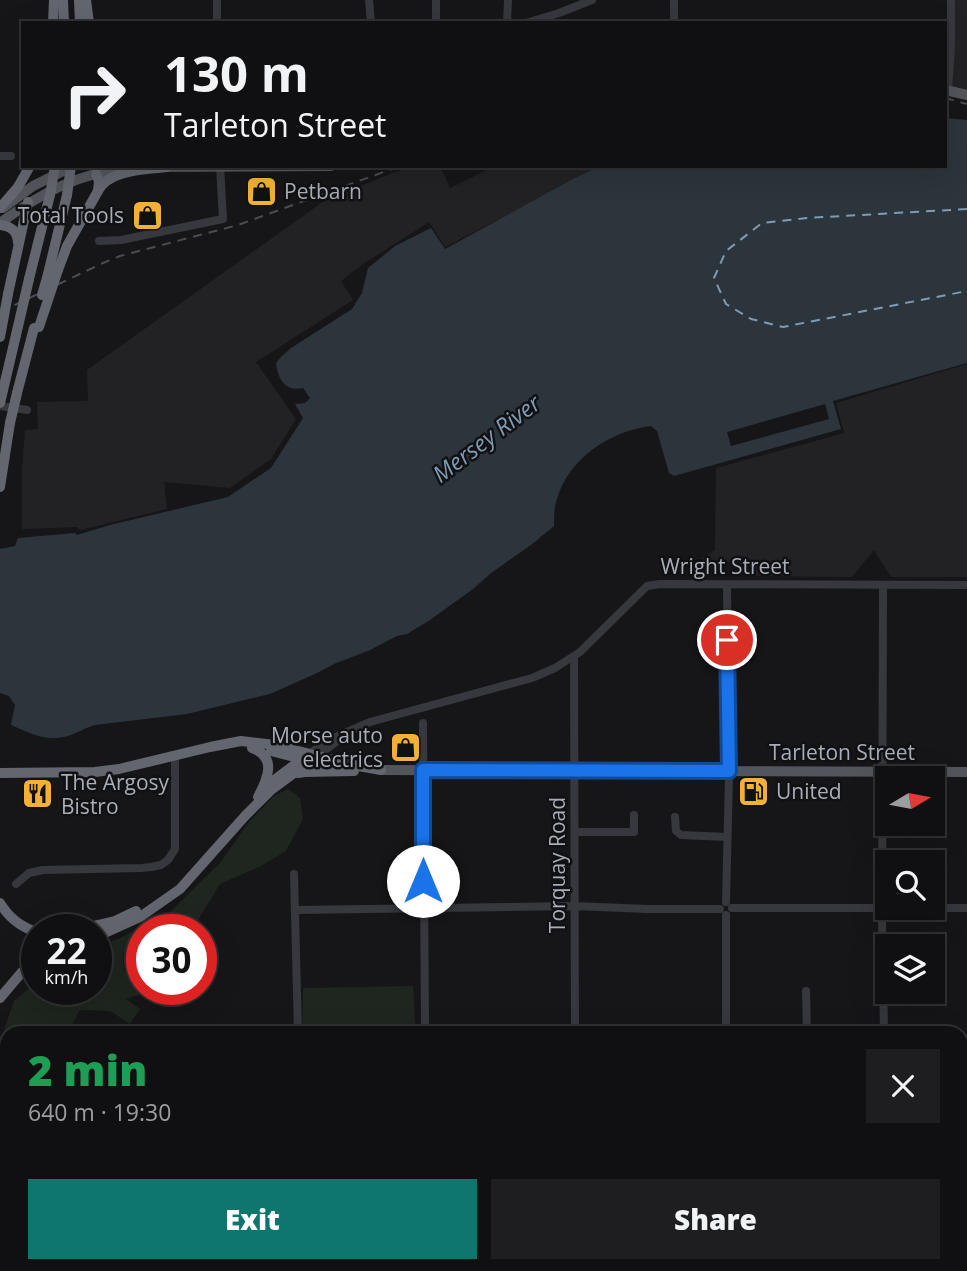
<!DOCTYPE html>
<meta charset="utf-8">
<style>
:root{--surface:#101012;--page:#1e1e20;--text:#f1f3f6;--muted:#9c9d9f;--line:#303032;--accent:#0f766e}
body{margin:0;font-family:"Open Sans",sans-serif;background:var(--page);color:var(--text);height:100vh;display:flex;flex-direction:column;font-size:26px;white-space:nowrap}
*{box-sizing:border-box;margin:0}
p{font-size:23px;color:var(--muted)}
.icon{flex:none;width:38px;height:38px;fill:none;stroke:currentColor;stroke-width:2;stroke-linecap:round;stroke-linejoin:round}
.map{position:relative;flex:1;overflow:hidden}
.sheet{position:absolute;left:0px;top:1026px;width:968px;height:247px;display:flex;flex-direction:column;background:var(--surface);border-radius:21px 21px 0 0;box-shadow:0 7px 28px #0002,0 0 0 2px var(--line)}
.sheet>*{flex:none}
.banner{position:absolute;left:21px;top:21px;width:926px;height:147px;border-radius:0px;box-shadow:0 7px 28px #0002,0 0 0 2px var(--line);background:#101012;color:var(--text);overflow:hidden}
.needle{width:46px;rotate:80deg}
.buttons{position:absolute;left:875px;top:766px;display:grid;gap:14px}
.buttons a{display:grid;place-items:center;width:70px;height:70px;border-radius:0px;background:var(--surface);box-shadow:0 7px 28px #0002,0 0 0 2px var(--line);font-size:35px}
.speed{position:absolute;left:21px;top:914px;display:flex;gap:14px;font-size:35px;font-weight:700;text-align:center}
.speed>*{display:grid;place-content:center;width:91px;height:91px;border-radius:50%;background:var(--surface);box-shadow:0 7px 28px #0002,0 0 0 2px var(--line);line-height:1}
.speed small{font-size:18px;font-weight:400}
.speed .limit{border:10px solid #d22;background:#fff;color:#111}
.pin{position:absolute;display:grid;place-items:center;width:60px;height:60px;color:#fff;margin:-30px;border:4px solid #fff;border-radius:50%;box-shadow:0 2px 7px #0007}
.me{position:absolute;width:77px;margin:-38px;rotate:0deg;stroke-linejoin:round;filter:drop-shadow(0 0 5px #0008)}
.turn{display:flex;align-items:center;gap:24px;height:147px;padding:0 28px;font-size:32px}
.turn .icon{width:91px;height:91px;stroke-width:2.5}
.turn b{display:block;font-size:49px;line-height:60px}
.round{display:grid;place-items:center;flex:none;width:74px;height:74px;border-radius:0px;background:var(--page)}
.head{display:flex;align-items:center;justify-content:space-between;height:119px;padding:0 28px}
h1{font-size:42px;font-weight:800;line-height:52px;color:#1e9e55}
.primary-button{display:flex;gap:14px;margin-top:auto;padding:14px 28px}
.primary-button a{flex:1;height:80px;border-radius:0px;background:var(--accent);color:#fff;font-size:28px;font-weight:800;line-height:80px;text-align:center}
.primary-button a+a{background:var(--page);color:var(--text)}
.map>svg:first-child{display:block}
.built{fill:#222225}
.green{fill:#1e261f}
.water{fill:#2c353c}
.pier{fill:#161618}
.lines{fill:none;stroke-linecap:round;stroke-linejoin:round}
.ferry{stroke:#7f9bb3;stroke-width:2;stroke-dasharray:9 7;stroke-linecap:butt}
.minor{stroke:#37383d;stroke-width:8}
.major{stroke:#53555c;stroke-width:10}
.highway{stroke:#63666e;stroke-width:10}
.rail{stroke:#4a4c52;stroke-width:2;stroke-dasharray:9 7;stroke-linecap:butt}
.highway-bridge{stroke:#63666e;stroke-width:10}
.route-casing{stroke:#114b97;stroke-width:18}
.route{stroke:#1a73e8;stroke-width:12}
.labels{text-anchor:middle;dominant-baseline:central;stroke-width:5;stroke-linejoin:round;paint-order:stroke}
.poi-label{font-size:21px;fill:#a8adb8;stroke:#111113;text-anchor:start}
.street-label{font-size:21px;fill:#a8adb8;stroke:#111113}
.water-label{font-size:23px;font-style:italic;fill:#7f9bb3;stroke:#111113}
</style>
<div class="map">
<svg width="967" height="1271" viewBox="0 0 967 1271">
<rect width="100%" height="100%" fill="#161618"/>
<g class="built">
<polygon points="951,0 967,0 967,95 948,90"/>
<polygon points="414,166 440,166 450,188 495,166 602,166 445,247 429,222 363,264 341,281 353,300 256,362 296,419 271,459 230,488 164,482 167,509 80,530 77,527 22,529 22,469 25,430 38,429 37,402 88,401 87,370 324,201 395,172"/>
<polygon points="967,364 967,577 891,577 874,550 852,577 748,576 739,571 735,563 701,559 715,550 716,468 844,433 836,403"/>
</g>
<g class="green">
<polygon points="288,789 300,798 303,819 286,851 261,866 220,884 198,920 196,929 142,929 142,952 123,953 124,971 142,982 142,989 154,990 126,999 140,1009 130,1024 110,1011 80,1010 68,1032 7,1032 7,1226 0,1226 0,1079 4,1030 14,1001 37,981 37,989 96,989 96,947 118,939 169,913 220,863 249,822 274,796"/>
<polygon points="413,986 416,1032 302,1032 303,988"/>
<polygon points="731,1265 950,1265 949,1271 731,1271"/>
</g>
<path class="water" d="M945,118L967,120V363L833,401L841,429L674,476L669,473L657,431L651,426C610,431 569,458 557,499C554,507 554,517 554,526L531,545L491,573L473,589L430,620L407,634L397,636L370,650L334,664L317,673L270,694L187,714L95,725C86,727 78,733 68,736C45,742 33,734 13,726L11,724L15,705L9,696L0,693V549L15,546L18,538L75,533L77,535L110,525L228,497L271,468L303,418L295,404L305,403L310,398L303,388C286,392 278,380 276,363L282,356L291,348L352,309L362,293L368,268L395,246L431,228L445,249L573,179L600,166H945Z"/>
<polygon class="pier" points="825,404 829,419 731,446 727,432"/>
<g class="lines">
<polyline class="ferry" points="967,209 807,218 762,223 726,251 714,278 726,304 751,319 783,327 967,291"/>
<g class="minor">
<polyline points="217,0 217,23"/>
<polyline points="369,0 371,23"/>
<polyline points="436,23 436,0"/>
<polyline points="507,23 508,0"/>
<polyline points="526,23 559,13 592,0"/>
<polyline points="674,23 674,0"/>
<polyline points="948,90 951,48 951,0"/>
<polyline points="0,156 11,156"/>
<polyline points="99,241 121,240 223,219 220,166"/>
<polyline points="0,406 27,410"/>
<polyline points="883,585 882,919 884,1032"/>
<polyline points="574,656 575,1032"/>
<polyline points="423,723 425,1028"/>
<polyline points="309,754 329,740 370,722 532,678 555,668 580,652 647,586 660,584 967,585"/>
<polyline points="317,756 340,739"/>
<polyline points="675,817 676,831 681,835 727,837"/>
<polyline points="575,832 634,832 634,815"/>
<polyline points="294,874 298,1032"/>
<polyline points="16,884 29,873 43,870 141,868 151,867 161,865 168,860 175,849 175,756"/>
<polyline points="726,902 729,777 727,585"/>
<polyline points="732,908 887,908"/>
<polyline points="933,908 967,908"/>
<polyline points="296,910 574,906 647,909 720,909"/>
<polyline points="806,991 807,1032"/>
<polyline points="726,1032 726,915"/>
<polyline points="961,1061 967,1061"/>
<polyline points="961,1212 967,1212"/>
<polyline points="454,1265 455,1271"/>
<polyline points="345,1271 345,1265"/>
<polyline points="568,1271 570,1265"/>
<polyline points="649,1271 650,1265"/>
<polyline points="724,1271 724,1265"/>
</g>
<g class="major">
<polyline points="945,90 967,95"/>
<polyline points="160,167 331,166"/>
<polyline points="3,208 33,186 73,166"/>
<path d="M0,223C41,193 80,172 131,168"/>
<polyline points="381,770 967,772"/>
</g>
<g class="highway">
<polyline points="63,0 64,23"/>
<polyline points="79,0 80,23"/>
<polyline points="86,0 89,23"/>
<polyline points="53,23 54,0"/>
<path d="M98,191C109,169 145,170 167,167"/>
<polyline points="0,208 18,187 30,166"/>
<path d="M0,225C11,226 17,231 18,242"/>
<polyline points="58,270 67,246 98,191 99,181 96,174"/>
<polyline points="48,274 67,195"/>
<polyline points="29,279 50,195"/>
<polyline points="8,294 28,202"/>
<polyline points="17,393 34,328"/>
<polyline points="0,403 16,335"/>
<polyline points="0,487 10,423"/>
<path d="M252,748C278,757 267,780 258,797"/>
<polyline points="271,751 310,761"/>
<polyline points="0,773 95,772 119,769 210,747 241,741 275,745 353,765 381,770"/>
<polyline points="298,773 305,772 354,771"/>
<polyline points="269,784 301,760"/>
<path d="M0,903C9,918 20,927 37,932"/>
<polyline points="80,929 115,921 136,911"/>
<polyline points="96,937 140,917 180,889 245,816 271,790 317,756"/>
<polyline points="0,998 22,972 37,961"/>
</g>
<g class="rail">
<polyline points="945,98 967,104"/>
<polyline points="0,312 103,263 120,256 238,225 400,166"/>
</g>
<g class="highway-bridge">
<polyline points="50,195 55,166"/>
<polyline points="67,195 71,166"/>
<polyline points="42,295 48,274"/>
<polyline points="39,327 58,270"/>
<polyline points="16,335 29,279"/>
<polyline points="0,337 8,294"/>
<polyline points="10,423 17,393"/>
</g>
</g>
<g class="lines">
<defs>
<polyline id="route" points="423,881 423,770 729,771 727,640"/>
</defs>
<use href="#route" class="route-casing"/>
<use href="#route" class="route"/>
</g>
<defs>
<symbol id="shop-square" viewBox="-11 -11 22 22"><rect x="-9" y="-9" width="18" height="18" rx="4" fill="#f2b134" stroke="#111113"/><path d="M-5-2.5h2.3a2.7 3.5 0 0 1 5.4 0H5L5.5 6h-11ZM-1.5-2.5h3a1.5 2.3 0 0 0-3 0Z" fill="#111"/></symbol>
<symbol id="fuel-square" viewBox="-11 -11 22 22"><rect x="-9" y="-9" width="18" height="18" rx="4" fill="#f2b134" stroke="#111113"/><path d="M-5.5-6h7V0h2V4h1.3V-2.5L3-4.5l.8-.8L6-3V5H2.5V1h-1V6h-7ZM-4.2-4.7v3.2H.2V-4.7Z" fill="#111"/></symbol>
<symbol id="restaurant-square" viewBox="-11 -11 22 22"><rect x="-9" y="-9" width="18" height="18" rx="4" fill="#f2b134" stroke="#111113"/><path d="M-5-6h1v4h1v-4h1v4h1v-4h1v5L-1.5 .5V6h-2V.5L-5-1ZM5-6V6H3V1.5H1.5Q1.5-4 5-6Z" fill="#111"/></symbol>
</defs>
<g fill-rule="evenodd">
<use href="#shop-square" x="244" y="174" width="35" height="35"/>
<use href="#shop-square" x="130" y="198" width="35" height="35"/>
<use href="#shop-square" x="388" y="730" width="35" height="35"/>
<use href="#fuel-square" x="736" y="774" width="35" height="35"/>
<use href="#restaurant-square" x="20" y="776" width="35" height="35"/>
</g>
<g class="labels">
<g class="poi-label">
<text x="284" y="191">Petbarn</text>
<text x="124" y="215" text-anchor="end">Total Tools</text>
<text x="383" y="735" text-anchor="end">Morse auto<tspan x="383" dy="24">electrics</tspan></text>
<text x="61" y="782">The Argosy<tspan x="61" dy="24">Bistro</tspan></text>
<text x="776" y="791">United</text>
</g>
<g class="street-label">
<text x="725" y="566">Wright Street</text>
<text x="842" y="752">Tarleton Street</text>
<text transform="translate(557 865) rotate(-90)">Torquay Road</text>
</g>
<g class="water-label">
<text transform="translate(486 438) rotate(-37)">Mersey River</text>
</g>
</g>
</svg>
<div class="buttons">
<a><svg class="needle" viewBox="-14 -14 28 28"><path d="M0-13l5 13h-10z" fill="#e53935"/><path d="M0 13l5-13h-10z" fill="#9c9d9f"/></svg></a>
<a><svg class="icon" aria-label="search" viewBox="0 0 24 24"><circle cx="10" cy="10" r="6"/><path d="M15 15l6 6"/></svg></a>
<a><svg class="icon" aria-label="layers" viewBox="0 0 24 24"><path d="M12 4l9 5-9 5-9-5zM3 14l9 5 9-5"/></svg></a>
</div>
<div class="speed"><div>22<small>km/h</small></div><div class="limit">30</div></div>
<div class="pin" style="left:727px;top:640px;background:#d93025"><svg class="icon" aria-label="arrive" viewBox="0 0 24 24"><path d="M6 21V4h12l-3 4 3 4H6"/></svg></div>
<svg class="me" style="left:423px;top:881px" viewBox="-20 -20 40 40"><circle r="19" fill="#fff"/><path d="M0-13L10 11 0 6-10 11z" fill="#1a73e8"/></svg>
<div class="banner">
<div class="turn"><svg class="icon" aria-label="right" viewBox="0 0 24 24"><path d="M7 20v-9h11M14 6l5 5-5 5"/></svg><div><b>130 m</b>Tarleton Street</div></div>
</div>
<section class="sheet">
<div class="head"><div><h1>2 min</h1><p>640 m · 19:30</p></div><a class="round"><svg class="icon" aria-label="close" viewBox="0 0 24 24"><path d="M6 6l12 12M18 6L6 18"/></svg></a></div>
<div class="primary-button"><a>Exit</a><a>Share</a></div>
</section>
</div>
